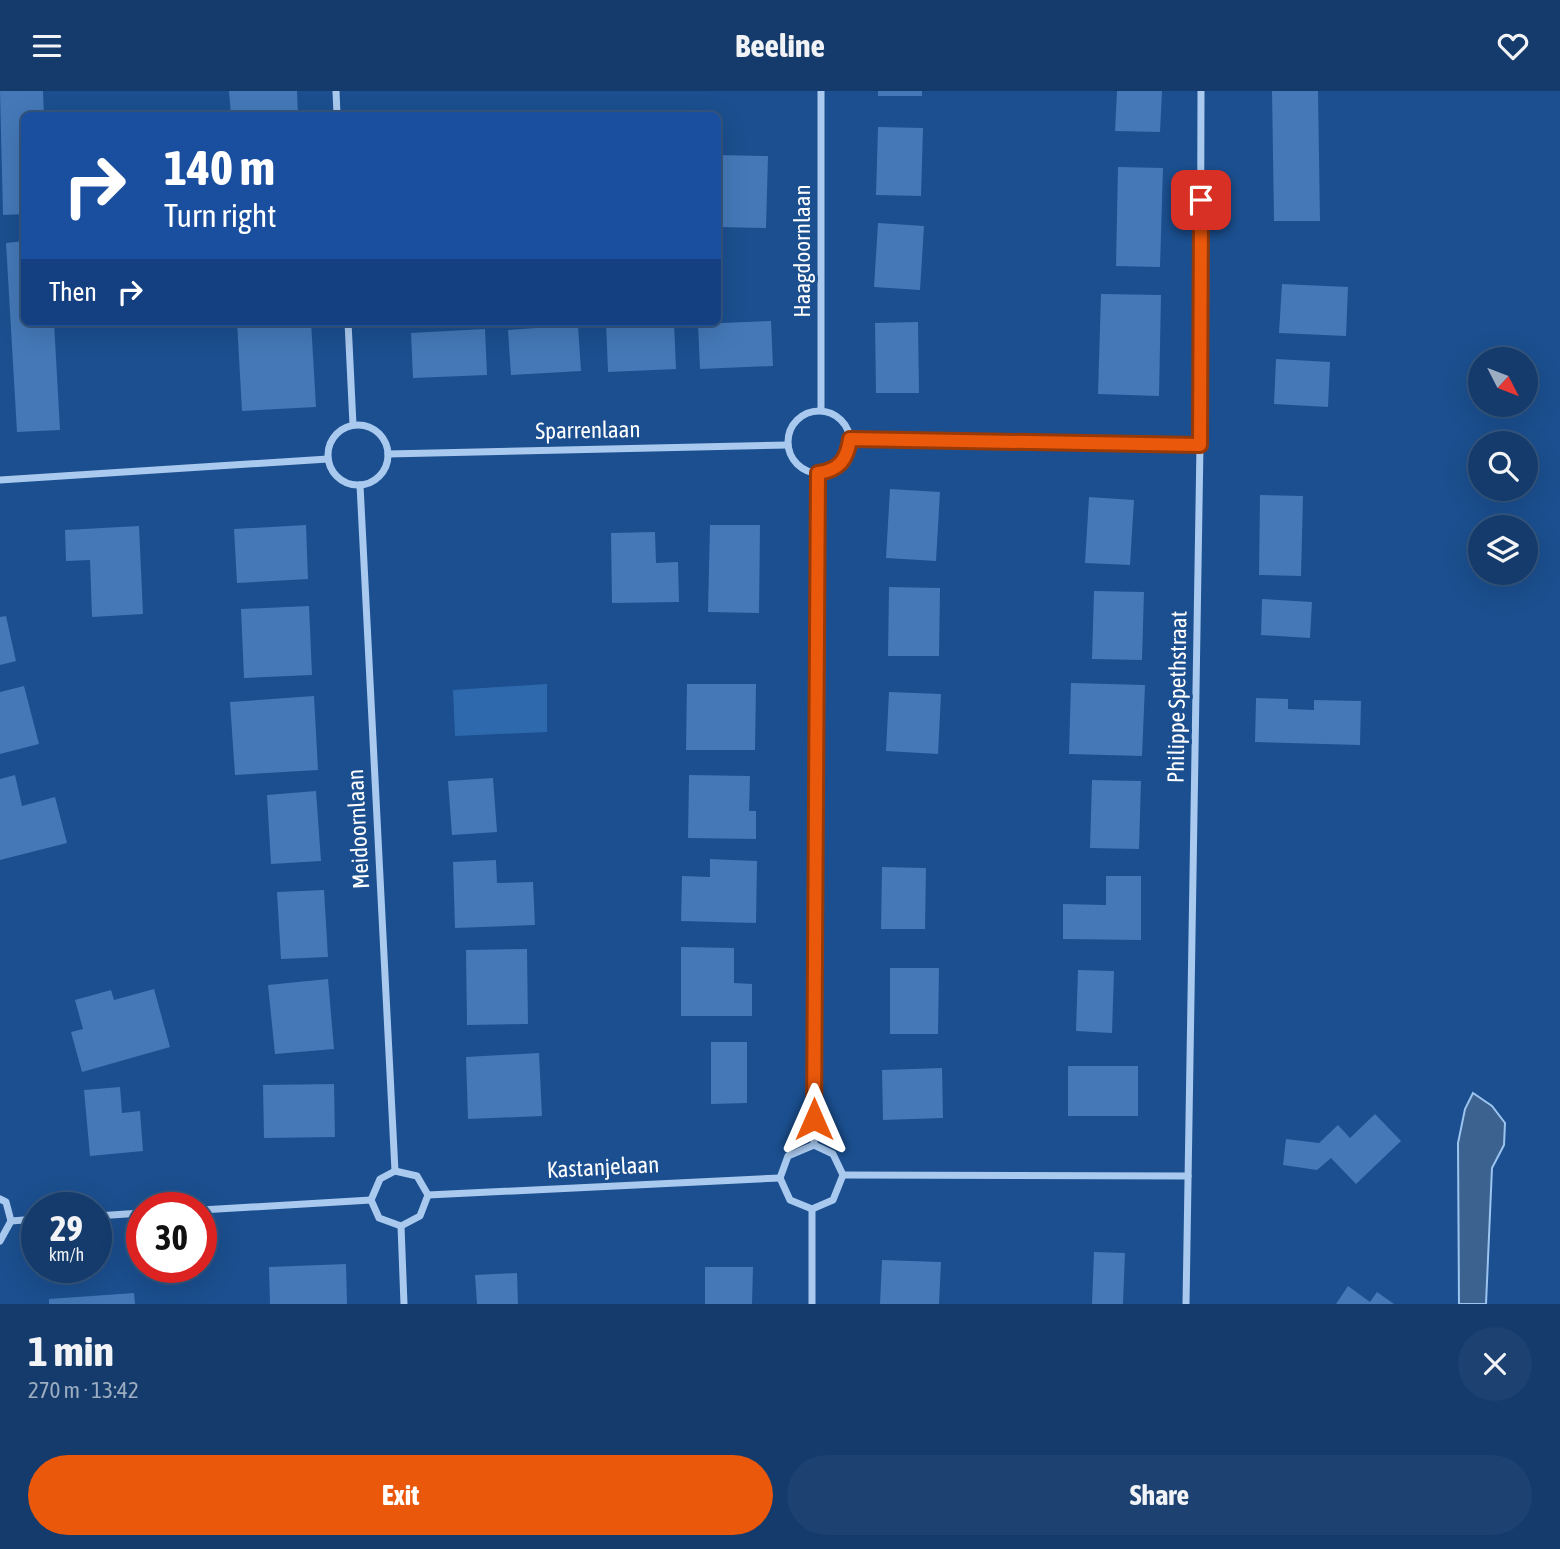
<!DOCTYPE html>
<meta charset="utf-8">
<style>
:root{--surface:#143b6b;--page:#1d4271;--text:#f1f3f6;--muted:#9dadc1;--line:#33557e;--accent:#ea580c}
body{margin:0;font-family:"Asap Condensed",sans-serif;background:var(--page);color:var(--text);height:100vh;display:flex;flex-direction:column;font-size:26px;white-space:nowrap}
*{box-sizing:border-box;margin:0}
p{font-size:23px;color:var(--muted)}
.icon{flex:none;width:38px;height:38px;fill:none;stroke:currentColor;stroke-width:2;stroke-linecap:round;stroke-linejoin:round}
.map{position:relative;height:1213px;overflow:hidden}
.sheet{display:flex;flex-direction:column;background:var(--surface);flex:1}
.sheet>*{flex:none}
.hud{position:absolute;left:21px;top:21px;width:700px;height:214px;border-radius:10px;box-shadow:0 7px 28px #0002,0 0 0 2px var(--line);background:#1a4fa0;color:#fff;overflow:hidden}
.needle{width:46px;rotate:132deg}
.controls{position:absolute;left:1468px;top:256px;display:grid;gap:14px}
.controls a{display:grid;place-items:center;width:70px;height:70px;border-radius:50%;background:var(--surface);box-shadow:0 7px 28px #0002,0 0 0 2px var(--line);font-size:35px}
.speed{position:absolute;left:21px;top:1101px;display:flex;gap:14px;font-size:35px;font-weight:700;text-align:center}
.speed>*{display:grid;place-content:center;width:91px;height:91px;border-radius:50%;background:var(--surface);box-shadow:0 7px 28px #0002,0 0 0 2px var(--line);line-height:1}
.speed small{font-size:18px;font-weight:400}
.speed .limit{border:10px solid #d22;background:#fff;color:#111}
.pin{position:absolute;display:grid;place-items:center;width:60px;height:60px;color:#fff;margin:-30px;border-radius:14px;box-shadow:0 4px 10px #0006}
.me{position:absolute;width:77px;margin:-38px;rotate:0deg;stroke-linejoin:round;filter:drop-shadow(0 0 5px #0008)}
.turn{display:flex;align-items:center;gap:24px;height:147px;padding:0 28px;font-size:32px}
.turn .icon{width:91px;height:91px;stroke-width:2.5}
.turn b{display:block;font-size:49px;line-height:60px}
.then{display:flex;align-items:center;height:66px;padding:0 28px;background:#0003;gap:14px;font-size:26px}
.round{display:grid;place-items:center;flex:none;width:74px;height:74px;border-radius:37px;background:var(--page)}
.head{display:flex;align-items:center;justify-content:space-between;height:119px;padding:0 28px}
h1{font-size:42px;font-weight:700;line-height:52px}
.action{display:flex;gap:14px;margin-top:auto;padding:14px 28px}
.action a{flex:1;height:80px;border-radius:42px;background:var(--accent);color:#fff;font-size:28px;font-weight:700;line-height:80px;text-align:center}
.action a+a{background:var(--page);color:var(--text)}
header{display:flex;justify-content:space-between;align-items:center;height:91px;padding:0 28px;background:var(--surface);font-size:32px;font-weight:700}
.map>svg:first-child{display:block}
.green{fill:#2e69ad}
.water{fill:#3c6290;stroke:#9cc4f0;stroke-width:2}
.building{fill:#4478b7}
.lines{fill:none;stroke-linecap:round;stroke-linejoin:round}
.minor{stroke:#a9c9ee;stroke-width:7}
.route-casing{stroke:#983908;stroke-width:18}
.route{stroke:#ea580c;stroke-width:12}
.labels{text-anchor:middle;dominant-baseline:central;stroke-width:6;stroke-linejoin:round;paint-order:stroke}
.street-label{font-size:23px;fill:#fff;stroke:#1b4f8f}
</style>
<header><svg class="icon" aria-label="menu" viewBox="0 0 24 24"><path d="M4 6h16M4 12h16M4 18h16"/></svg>Beeline<svg class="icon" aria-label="heart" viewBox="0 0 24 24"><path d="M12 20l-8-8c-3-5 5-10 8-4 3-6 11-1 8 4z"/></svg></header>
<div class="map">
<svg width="1560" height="1213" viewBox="0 0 1560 1213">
<rect width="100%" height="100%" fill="#1b4f8f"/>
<polygon class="green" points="547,593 547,641 455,645 453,599"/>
<polygon class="water" points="1473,1002 1492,1015 1505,1032 1504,1054 1492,1077 1486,1213 1459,1213 1458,1052 1465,1018"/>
<g class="building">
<polygon points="0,0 43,0 44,24 24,24 24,123 3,124"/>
<polygon points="229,0 297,0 298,24 231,24"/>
<rect x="878" y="0" width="44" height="5"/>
<polygon points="1117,0 1162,0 1160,41 1115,40"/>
<polygon points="1272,0 1318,0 1320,130 1274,130"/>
<polygon points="878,36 923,37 921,105 876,104"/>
<polygon points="718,64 768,65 766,137 718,136"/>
<polygon points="1118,76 1163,77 1160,176 1116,175"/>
<polygon points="878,132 924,135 920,199 874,196"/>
<polygon points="24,150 24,231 54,231 60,339 17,341 6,152"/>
<polygon points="1282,193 1348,196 1346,245 1279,242"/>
<polygon points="1101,203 1161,204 1159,305 1098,303"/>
<polygon points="771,230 773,275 700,278 698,233"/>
<polygon points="237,231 311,231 316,316 242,320"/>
<polygon points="606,231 674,231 676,278 608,281"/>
<polygon points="918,231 919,302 876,302 875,232"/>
<polygon points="578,234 581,280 511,284 508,239"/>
<polygon points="485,238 487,284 413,287 411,242"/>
<polygon points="1276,268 1330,271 1328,316 1274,313"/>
<polygon points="890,398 940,401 936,470 886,467"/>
<polygon points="1260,404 1303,405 1301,485 1259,484"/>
<polygon points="1089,406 1134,409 1130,474 1085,472"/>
<polygon points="306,434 308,488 237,492 234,438"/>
<polygon points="710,434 760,434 759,522 708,521"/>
<polygon points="139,435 143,523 92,526 90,469 66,470 65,439"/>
<polygon points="655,441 656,472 678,471 679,511 612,512 611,442"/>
<polygon points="889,496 940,497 939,565 888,565"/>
<polygon points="1094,500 1144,501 1142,569 1092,568"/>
<polygon points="1262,508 1312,511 1310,547 1261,544"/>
<polygon points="309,515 312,584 244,587 241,518"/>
<polygon points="6,525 16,570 0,574 0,526"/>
<polygon points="1071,592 1145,594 1142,665 1069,663"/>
<polygon points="687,593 756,593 755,659 686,659"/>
<polygon points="24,595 39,653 0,663 0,601"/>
<polygon points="889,601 941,603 938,663 886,660"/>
<polygon points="314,605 318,679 235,684 230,611"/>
<polygon points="1256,607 1288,608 1288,618 1314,619 1314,609 1361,610 1360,654 1255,651"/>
<polygon points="15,684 22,715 55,706 67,752 0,769 0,688"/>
<polygon points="689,684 750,685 749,720 756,720 756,748 688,747"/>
<polygon points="493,687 497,741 452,744 448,690"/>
<polygon points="1092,689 1141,690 1139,758 1090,757"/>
<polygon points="316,700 321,770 271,773 267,704"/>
<polygon points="710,768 757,770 756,832 681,830 682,785 710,786"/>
<polygon points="496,769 497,792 533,791 535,834 455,837 453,771"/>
<polygon points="882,776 926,777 925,838 881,838"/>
<polygon points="1106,785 1141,785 1141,849 1063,848 1063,813 1106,814"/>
<polygon points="324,799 328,866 281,868 277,801"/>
<polygon points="681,856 734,857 734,892 752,893 752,925 681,925"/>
<polygon points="527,858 528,933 467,934 466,859"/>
<polygon points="890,877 939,877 938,943 890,943"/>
<polygon points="1078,879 1114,880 1112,942 1076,940"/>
<polygon points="328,888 334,958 275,963 268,894"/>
<polygon points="154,898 170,956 82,981 71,941 83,938 75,909 111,899 114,909"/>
<polygon points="711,951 747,951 747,1012 711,1013"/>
<polygon points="539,962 542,1025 468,1028 466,966"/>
<rect x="1068" y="975" width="70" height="50"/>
<polygon points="942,977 943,1027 883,1029 882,979"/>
<polygon points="334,993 335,1046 264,1047 263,994"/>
<polygon points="120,996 122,1022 140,1020 143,1060 90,1065 84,999"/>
<polygon points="1375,1023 1401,1050 1356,1093 1331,1067 1317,1079 1283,1074 1286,1048 1319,1052 1338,1034 1350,1047"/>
<polygon points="1094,1161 1125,1162 1123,1213 1092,1213"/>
<polygon points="882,1169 941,1171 939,1213 880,1213"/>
<polygon points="346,1173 347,1213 270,1213 269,1176"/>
<polygon points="705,1176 753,1176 752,1213 705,1213"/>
<polygon points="517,1182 518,1213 477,1213 475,1184"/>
<polygon points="1348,1195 1370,1211 1377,1201 1394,1213 1336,1213"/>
<polygon points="134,1202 135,1213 49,1213 49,1208"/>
</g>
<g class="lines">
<g class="minor">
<polyline points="336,0 337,24"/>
<polyline points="821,0 821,319"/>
<polyline points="348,231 353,334"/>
<circle cx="819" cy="351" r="31"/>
<circle cx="358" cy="364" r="30"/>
<polyline points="850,347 1200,354"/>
<polyline points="388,363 788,354"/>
<polyline points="0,389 328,368"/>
<polyline points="360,394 395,1080"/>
<polyline points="814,1054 818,382"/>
<polygon points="814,1054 833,1063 843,1084 833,1109 812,1118 790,1109 780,1087 788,1065"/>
<polygon points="395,1080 417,1085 428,1104 420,1125 401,1135 379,1127 371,1109 380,1088"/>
<polyline points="843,1084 1188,1085"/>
<polyline points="428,1104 780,1087"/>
<polyline points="0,1108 6,1111 11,1130 0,1150"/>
<polyline points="201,1119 371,1109"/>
<polyline points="96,1125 142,1122"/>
<polyline points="11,1130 37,1128"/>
<polyline points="401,1135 404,1213"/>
<polyline points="812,1213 812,1118"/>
<polyline points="1186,1213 1200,354 1201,0"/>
</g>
</g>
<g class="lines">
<defs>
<path id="route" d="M814,1028L818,382C840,379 847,368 850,348L1200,354L1201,109"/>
</defs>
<use href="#route" class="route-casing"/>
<use href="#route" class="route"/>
</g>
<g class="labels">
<g class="street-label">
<text transform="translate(802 160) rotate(-90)">Haagdoornlaan</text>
<text transform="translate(588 339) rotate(-1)">Sparrenlaan</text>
<text transform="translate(1177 606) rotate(-89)">Philippe Spethstraat</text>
<text transform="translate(358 738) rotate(-93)">Meidoornlaan</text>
<text transform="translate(603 1076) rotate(-3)">Kastanjelaan</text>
</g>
</g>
</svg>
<div class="controls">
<a><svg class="needle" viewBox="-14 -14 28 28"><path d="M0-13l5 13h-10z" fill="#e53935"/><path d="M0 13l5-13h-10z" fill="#9dadc1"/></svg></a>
<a><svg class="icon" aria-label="search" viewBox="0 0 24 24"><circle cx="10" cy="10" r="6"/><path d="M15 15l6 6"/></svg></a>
<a><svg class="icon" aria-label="layers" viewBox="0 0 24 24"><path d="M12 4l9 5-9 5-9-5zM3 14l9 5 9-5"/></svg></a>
</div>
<div class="speed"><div>29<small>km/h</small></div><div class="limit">30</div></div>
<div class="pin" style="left:1201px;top:109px;background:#d93025"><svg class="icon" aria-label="arrive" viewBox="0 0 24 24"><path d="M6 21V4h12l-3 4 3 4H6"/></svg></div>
<svg class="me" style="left:814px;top:1028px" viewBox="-20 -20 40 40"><path d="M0-17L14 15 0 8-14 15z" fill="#ea580c" stroke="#fff" stroke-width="4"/></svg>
<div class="hud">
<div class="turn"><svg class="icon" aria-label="right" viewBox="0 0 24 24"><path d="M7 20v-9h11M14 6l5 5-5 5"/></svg><div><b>140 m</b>Turn right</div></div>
<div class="then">Then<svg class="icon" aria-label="right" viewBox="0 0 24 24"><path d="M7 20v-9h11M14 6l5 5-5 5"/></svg></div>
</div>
</div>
<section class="sheet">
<div class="head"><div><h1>1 min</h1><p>270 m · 13:42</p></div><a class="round"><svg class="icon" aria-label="close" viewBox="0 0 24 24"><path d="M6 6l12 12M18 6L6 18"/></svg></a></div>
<div class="action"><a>Exit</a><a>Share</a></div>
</section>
